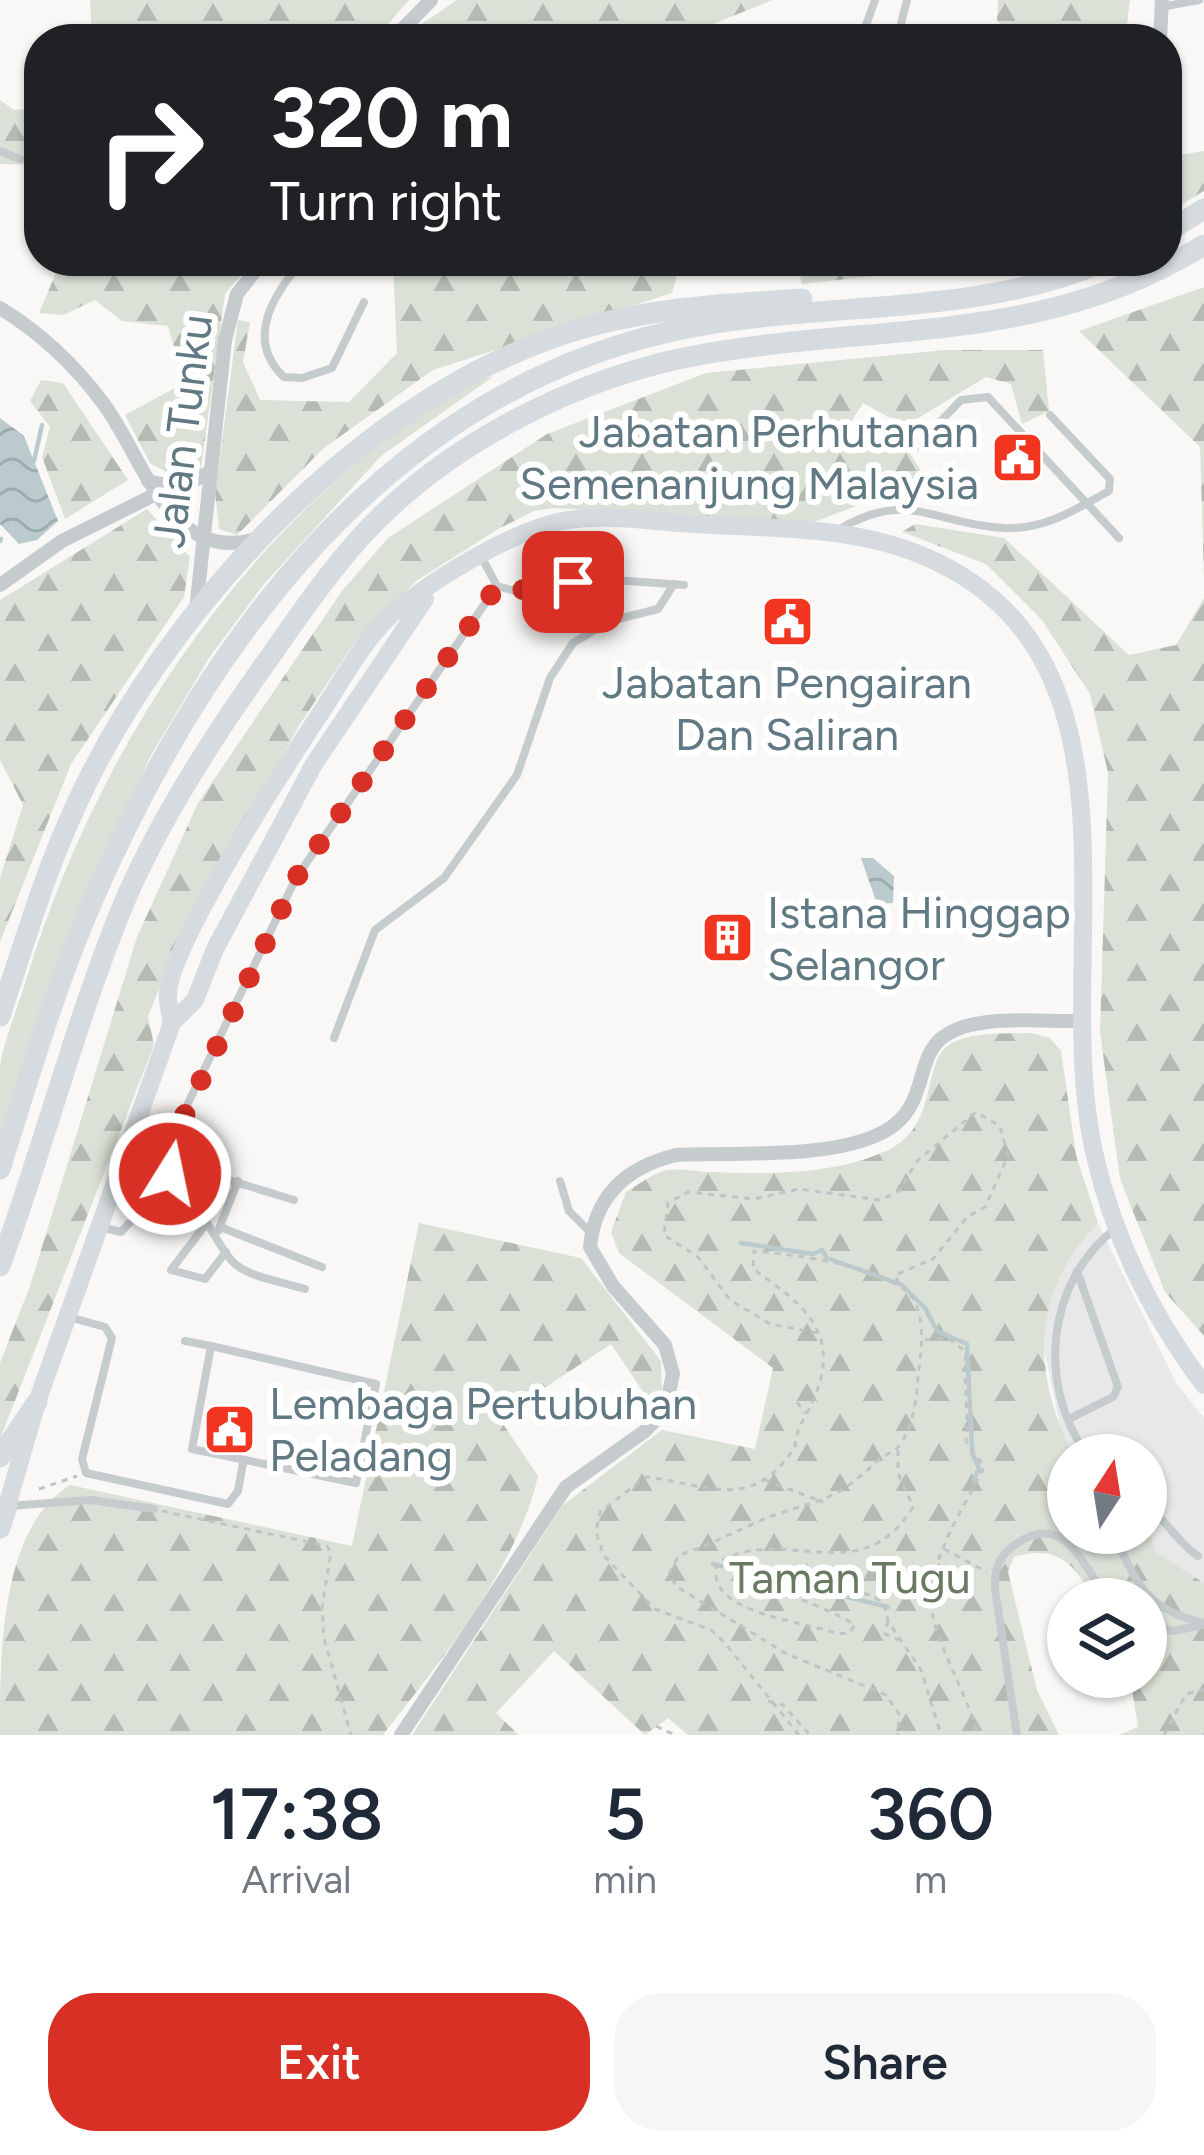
<!DOCTYPE html>
<style>
:root{--surface:#fff;--page:#f6f6f7;--text:#1f2937;--muted:#747a83;--accent:#d93025}
body{margin:0;font-family:Figtree,sans-serif;background:var(--page);color:var(--text);height:100vh;display:flex;flex-direction:column;font-size:45px;white-space:nowrap}
*{box-sizing:border-box;margin:0}
p{font-size:39px;color:var(--muted)}
.icon{flex:none;width:66px;height:66px;fill:none;stroke:currentColor;stroke-width:2;stroke-linecap:round;stroke-linejoin:round}
.map{position:relative;height:1735px;overflow:hidden}
.panel{display:flex;flex-direction:column;background:var(--surface);flex:1}
.panel>*{flex:none}
.hud{position:absolute;left:24px;top:24px;width:1158px;height:252px;border-radius:48px;box-shadow:0 3px 9px #0004;background:#202124;color:#fff;overflow:hidden}
.needle{width:78px;rotate:12deg}
.fabs{position:absolute;left:1047px;top:1434px;display:grid;gap:24px}
.fabs a{display:grid;place-items:center;width:120px;height:120px;border-radius:50%;background:var(--surface);box-shadow:0 3px 9px #0004;font-size:60px}
.pin{position:absolute;display:grid;place-items:center;width:102px;height:102px;color:#fff;margin:-51px;border-radius:24px;box-shadow:0 6px 18px #0006}
.me{position:absolute;width:132px;margin:-66px;rotate:10deg;stroke-linejoin:round;filter:drop-shadow(0 0 9px #0008)}
.turn{display:flex;align-items:center;gap:42px;height:252px;padding:0 48px;font-size:54px}
.turn .icon{width:156px;height:156px;stroke-width:2.5}
.turn b{display:block;font-size:84px;line-height:102px}
.eta{display:flex;justify-content:space-evenly;align-items:center;height:204px;text-align:center}
.eta b{font-size:72px;font-weight:600;line-height:84px}
.cta{display:flex;gap:24px;margin-top:auto;padding:24px 48px}
.cta a{flex:1;height:138px;border-radius:48px;background:var(--accent);color:#fff;font-size:48px;font-weight:600;line-height:138px;text-align:center}
.cta a+a{background:var(--page);color:var(--text)}
.map>svg:first-child{display:block}
.built{fill:#e7e8e7}
.grass{fill:#dbe1d6}
.forest{fill:url(#forest-firs)}
.water{fill:url(#water-waves)}
.lines{fill:none;stroke-linecap:round;stroke-linejoin:round}
.stream{stroke:#bbcbcd;stroke-width:4.5}
.path{stroke:#c1c4c6;stroke-width:3;stroke-dasharray:6 6;stroke-linecap:butt}
.lane{stroke:#c6cbce;stroke-width:8}
.street{stroke:#c6cbce;stroke-width:14}
.secondary{stroke:#d5dbde;stroke-width:18}
.primary{stroke:#d5dbde;stroke-width:21}
.route{stroke:#d93025;stroke-width:21;stroke-dasharray:0 37.8}
.labels{text-anchor:middle;dominant-baseline:central;stroke-width:12;stroke-linejoin:round;paint-order:stroke}
.street-label{font-size:45px;fill:#617983;stroke:#fff}
.poi-label{font-size:45px;fill:#617983;stroke:#fff;text-anchor:start}
.park-label{font-size:45px;fill:#687a61;stroke:#fff}
</style>
<div class="map">
<svg width="1204" height="1735" viewBox="0 0 1204 1735">
<defs>
<pattern id="forest-firs" width="22" height="20" patternUnits="userSpaceOnUse" patternTransform="scale(3)"><rect width="22" height="20" fill="#dbe1d6"/><path d="M5 1l3.5 6h-7zM16 11l3.5 6h-7z" fill="#b5bbb3"/></pattern>
<pattern id="water-waves" width="16" height="10" patternUnits="userSpaceOnUse" patternTransform="scale(3)"><rect width="16" height="10" fill="#bbcbcd"/><path d="M0 5q4-4 8 0t8 0" fill="none" stroke="#9baaac"/></pattern>
</defs>
<rect width="100%" height="100%" fill="#f9f8f6"/>
<polygon class="built" points="1098,1223 1176,1383 1204,1418 1204,1583 1156,1552 1146,1523 1146,1455 1073,1455 1061,1431 1042,1338 1049,1289 1074,1247"/>
<path class="grass" d="M494,376L381,456L264,584L209,658L151,755L67,935L0,1140C0,1116 0,1091 0,1067C4,1038 18,1008 26,980C89,774 213,571 385,441C418,416 455,386 494,376Z"/>
<g class="forest">
<polygon points="90,0 409,0 375,39 92,39"/>
<polygon points="457,0 773,0 676,39 411,39 419,26"/>
<polygon points="998,0 1130,0 1125,39 993,39 1002,26 997,20"/>
<polygon points="0,100 14,110 39,108 39,165 0,164"/>
<polygon points="1204,151 1204,191 1167,213 1167,157"/>
<polygon points="61,261 253,261 225,294 201,468 177,478 150,463 125,415 184,383 168,326 122,321 95,300 63,315 39,313"/>
<polygon points="393,261 681,261 672,293 433,370 324,448 237,535 219,529 215,493 238,320 250,322 243,362 260,400 349,402 397,353"/>
<polygon points="796,261 1008,261 802,284"/>
<polygon points="1204,287 1204,579 1200,447 1079,331"/>
<polygon points="945,350 1043,350 1049,411 1022,424 1011,384 986,377 905,426 863,403 839,441 904,444 941,503 898,490 814,522 554,508 534,511 498,529 416,581 353,645 300,724 182,934 148,1016 154,1045 0,1439 0,1363 30,1286 137,937 198,803 342,591 388,538 547,434 706,373"/>
<polygon points="41,380 63,383 128,480 65,519 42,457 50,427 30,401"/>
<polygon points="147,509 190,557 184,597 71,764 0,942 0,878 23,805 0,760 0,600"/>
<polygon points="915,524 1004,538 1129,655 1176,645 1204,598 1204,1336 1165,1292 1120,1179 1100,1032 1108,773 1090,694 1042,620 986,564 902,532"/>
<path d="M1031,1033L1050,1038L1061,1051L1076,1155L1098,1223C1031,1292 1031,1371 1073,1455H1068V1533H1146V1523L1156,1552L1204,1583V1735H1119L1138,1727L1130,1677H1146V1599H1093C1075,1563 1056,1544 1014,1557L1008,1572L1037,1690L1059,1735H688L668,1718L645,1735L554,1651L496,1713L519,1735H412L563,1505L662,1430L755,1449L773,1368L619,1253L611,1232L626,1192C638,1185 653,1173 667,1170C681,1168 699,1172 713,1172C772,1174 832,1175 886,1151C940,1127 921,1063 949,1045C970,1031 1007,1034 1031,1033Z"/>
<path d="M419,1223L581,1258L661,1361L662,1390L654,1408L611,1344L499,1418L538,1476C518,1566 439,1663 383,1735H0C0,1652 0,1529 70,1485L352,1546Z"/>
</g>
<g class="water">
<polygon points="0,418 24,436 58,521 37,540 19,544 0,524"/>
<polygon points="861,858 873,858 894,876 893,903 877,904"/>
</g>
<g class="lines">
<g class="stream">
<polyline points="34,461 42,425"/>
<polyline points="0,541 1,539"/>
<polyline points="741,1243 813,1254 822,1250 827,1258 902,1285 925,1308 937,1331 967,1344 972,1449"/>
<polyline points="972,1453 979,1468 974,1480"/>
<polyline points="713,1564 888,1607"/>
</g>
<g class="path">
<polyline points="817,1333 770,1324 730,1300 698,1257 664,1235 668,1203 688,1192 754,1199 799,1189 880,1200 899,1191 917,1161 976,1112 1000,1126 1008,1156 985,1207 967,1217 933,1259 895,1275 900,1286"/>
<path d="M925,1340L948,1338L966,1352C963,1384 969,1410 966,1441L984,1467C960,1517 916,1574 937,1631C949,1667 968,1699 978,1735"/>
<polyline points="797,1402 805,1413"/>
<path d="M898,1450V1473L913,1507C860,1594 785,1522 717,1563C703,1614 803,1620 837,1634L849,1633L855,1625C825,1606 792,1599 762,1580L764,1573L799,1579L800,1586L811,1589L815,1584L871,1595L884,1604L888,1621L921,1670L941,1735"/>
<polyline points="765,1480 823,1502"/>
<polyline points="39,1489 77,1476"/>
<polyline points="162,1511 327,1546 331,1552 322,1607 324,1638 351,1735"/>
<polyline points="944,1549 987,1572"/>
<polyline points="888,1621 885,1634 899,1640"/>
<polyline points="768,1701 783,1705 810,1735"/>
<polyline points="656,1726 675,1735"/>
<path d="M799,1735L724,1642L711,1630L655,1609L604,1556L596,1532L600,1512L646,1477C708,1484 751,1514 795,1447C796,1426 808,1415 815,1396C842,1331 800,1302 753,1269L754,1251C790,1254 900,1266 916,1304C925,1327 921,1352 918,1376C917,1397 913,1430 898,1447C893,1452 882,1456 876,1462C833,1503 825,1497 772,1516C740,1528 712,1545 679,1555L669,1574L677,1587L787,1654L886,1695L899,1714L898,1735"/>
<polyline points="1164,1735 1186,1694 1204,1690"/>
<polyline points="1203,1735 1204,1734"/>
</g>
<g class="lane">
<polyline points="1161,7 1199,0"/>
<polyline points="861,39 875,0"/>
<polyline points="897,39 907,0"/>
<polyline points="0,151 20,159"/>
<path d="M302,261C274,294 244,339 284,377L302,378L332,368L364,302"/>
<polyline points="886,428 916,447 961,400 988,397 1119,538"/>
<path d="M838,530C908,488 933,524 1003,528C1044,530 1075,510 1109,491L1110,479L1050,415"/>
<polyline points="482,558 497,586 515,591 598,579 684,585"/>
<polyline points="334,1038 375,930 444,878 517,775 550,678 573,643 610,621 658,609 674,584"/>
<polyline points="163,1160 294,1200"/>
<path d="M158,1172C193,1179 209,1236 232,1261C246,1277 284,1282 305,1289"/>
<polyline points="560,1181 569,1211 591,1233"/>
<polyline points="191,1200 202,1171"/>
<polyline points="206,1224 171,1270 205,1279 226,1252"/>
<polyline points="101,1227 121,1232 132,1220 296,878 497,586"/>
<polyline points="220,1227 322,1267"/>
<polyline points="218,1231 238,1181"/>
<polyline points="69,1317 105,1327 112,1338 82,1459 86,1473 228,1504 238,1491 243,1463"/>
<polyline points="185,1341 211,1346"/>
<polygon points="211,1346 376,1384 356,1483 192,1449"/>
<polyline points="1069,1419 1113,1397 1118,1387 1077,1271"/>
<path d="M1087,1455C1036,1383 1047,1281 1116,1228"/>
<polyline points="9,1506 91,1500 154,1509"/>
<path d="M1146,1506C1167,1520 1176,1541 1198,1556"/>
<path d="M1113,1533C1138,1585 1145,1609 1204,1623"/>
<polyline points="1146,1623 1173,1631 1203,1625"/>
<path d="M1017,1735L995,1589C994,1566 1000,1554 1019,1542C1069,1511 1082,1572 1111,1599"/>
</g>
<g class="street">
<polyline points="393,39 431,0"/>
<polyline points="1160,39 1162,0"/>
<path d="M0,308C41,333 74,364 103,403C143,456 169,565 256,539"/>
<polyline points="148,481 180,488 210,472"/>
<polyline points="0,585 62,541 156,494"/>
<polyline points="196,610 225,340 237,294 263,261"/>
<path d="M401,1735L566,1487L645,1431L665,1410L673,1374L665,1345L613,1286L590,1247C595,1195 627,1167 676,1155C736,1152 836,1160 887,1130C929,1105 914,1059 943,1037C974,1013 1042,1022 1080,1021"/>
</g>
<g class="secondary">
<path d="M172,1023C171,1014 167,1003 168,994C169,946 290,759 322,711C343,679 363,641 391,615C431,580 510,532 562,521C600,514 641,520 679,523C759,529 847,524 921,555C1164,655 1048,959 1095,1156C1114,1239 1153,1317 1204,1385"/>
<polyline points="7,1506 37,1402 172,1023 195,1000 215,949 314,764 425,599"/>
</g>
<g class="primary">
<polyline points="1167,232 1204,209"/>
<path d="M0,1016C24,944 45,871 77,803C167,608 362,398 570,332C646,308 723,304 802,299"/>
<path d="M0,1169C29,1077 56,983 95,895C207,641 385,397 668,332C811,299 969,320 1105,261"/>
<path d="M0,1266C44,1146 75,1023 123,905C157,825 205,749 255,678C288,632 320,583 358,540C444,444 578,376 704,354C881,323 1043,345 1204,245"/>
<polyline points="0,1457 37,1402"/>
<polyline points="0,1506 7,1506 0,1528"/>
</g>
</g>
<g class="lines">
<polyline class="route" points="170,1174 158,1172 296,878 497,586 514,591 573,582"/>
</g>
<defs>
<symbol id="civic-square" viewBox="-11 -11 22 22"><rect x="-9" y="-9" width="18" height="18" rx="4" fill="#f1351e" stroke="#fff"/><path d="M-.6-6.5H3V-4.5H.6V-3L4-1V1h2V6H-6V1h2V-1L-.6-3ZM-1.2 2.5V6h2.4V2.5Z" fill="#fff"/></symbol>
<symbol id="building-square" viewBox="-11 -11 22 22"><rect x="-9" y="-9" width="18" height="18" rx="4" fill="#f1351e" stroke="#fff"/><path d="M-4-6H4V6H1V3H-1V6H-4ZM-2.5-4.3h1.7v1.8h-1.7ZM.8-4.3h1.7v1.8H.8ZM-2.5-1h1.7V.8h-1.7ZM.8-1h1.7V.8H.8Z" fill="#fff"/></symbol>
</defs>
<g fill-rule="evenodd">
<use href="#civic-square" x="988" y="428" width="59" height="59"/>
<use href="#civic-square" x="758" y="592" width="59" height="59"/>
<use href="#building-square" x="698" y="908" width="59" height="59"/>
<use href="#civic-square" x="200" y="1400" width="59" height="59"/>
</g>
<g class="labels">
<g class="street-label">
<text transform="translate(182 431) rotate(-83)">Jalan Tunku</text>
</g>
<g class="poi-label">
<text x="979" y="431" text-anchor="end">Jabatan Perhutanan<tspan x="979" dy="52">Semenanjung Malaysia</tspan></text>
<text x="787" y="682" text-anchor="middle">Jabatan Pengairan<tspan x="787" dy="52">Dan Saliran</tspan></text>
<text x="767" y="912">Istana Hinggap<tspan x="767" dy="52">Selangor</tspan></text>
<text x="269" y="1403">Lembaga Pertubuhan<tspan x="269" dy="52">Peladang</tspan></text>
</g>
<g class="park-label">
<text x="850" y="1577">Taman Tugu</text>
</g>
</g>
</svg>
<div class="fabs">
<a><svg class="needle" viewBox="-14 -14 28 28"><path d="M0-13l5 13h-10z" fill="#e53935"/><path d="M0 13l5-13h-10z" fill="#747a83"/></svg></a>
<a><svg class="icon" aria-label="layers" viewBox="0 0 24 24"><path d="M12 4l9 5-9 5-9-5zM3 14l9 5 9-5"/></svg></a>
</div>
<div class="pin" style="left:573px;top:582px;background:#d93025"><svg class="icon" aria-label="arrive" viewBox="0 0 24 24"><path d="M6 21V4h12l-3 4 3 4H6"/></svg></div>
<svg class="me" style="left:170px;top:1174px" viewBox="-20 -20 40 40"><circle r="17" fill="#d93025" stroke="#fff" stroke-width="3"/><path d="M0-11L8 9 0 5-8 9z" fill="#fff"/></svg>
<div class="hud">
<div class="turn"><svg class="icon" aria-label="right" viewBox="0 0 24 24"><path d="M7 20v-9h11M14 6l5 5-5 5"/></svg><div><b>320 m</b>Turn right</div></div>
</div>
</div>
<section class="panel">
<div class="eta">
<div><b>17:38</b><p>Arrival</p></div>
<div><b>5</b><p>min</p></div>
<div><b>360</b><p>m</p></div>
</div>
<div class="cta"><a>Exit</a><a>Share</a></div>
</section>
